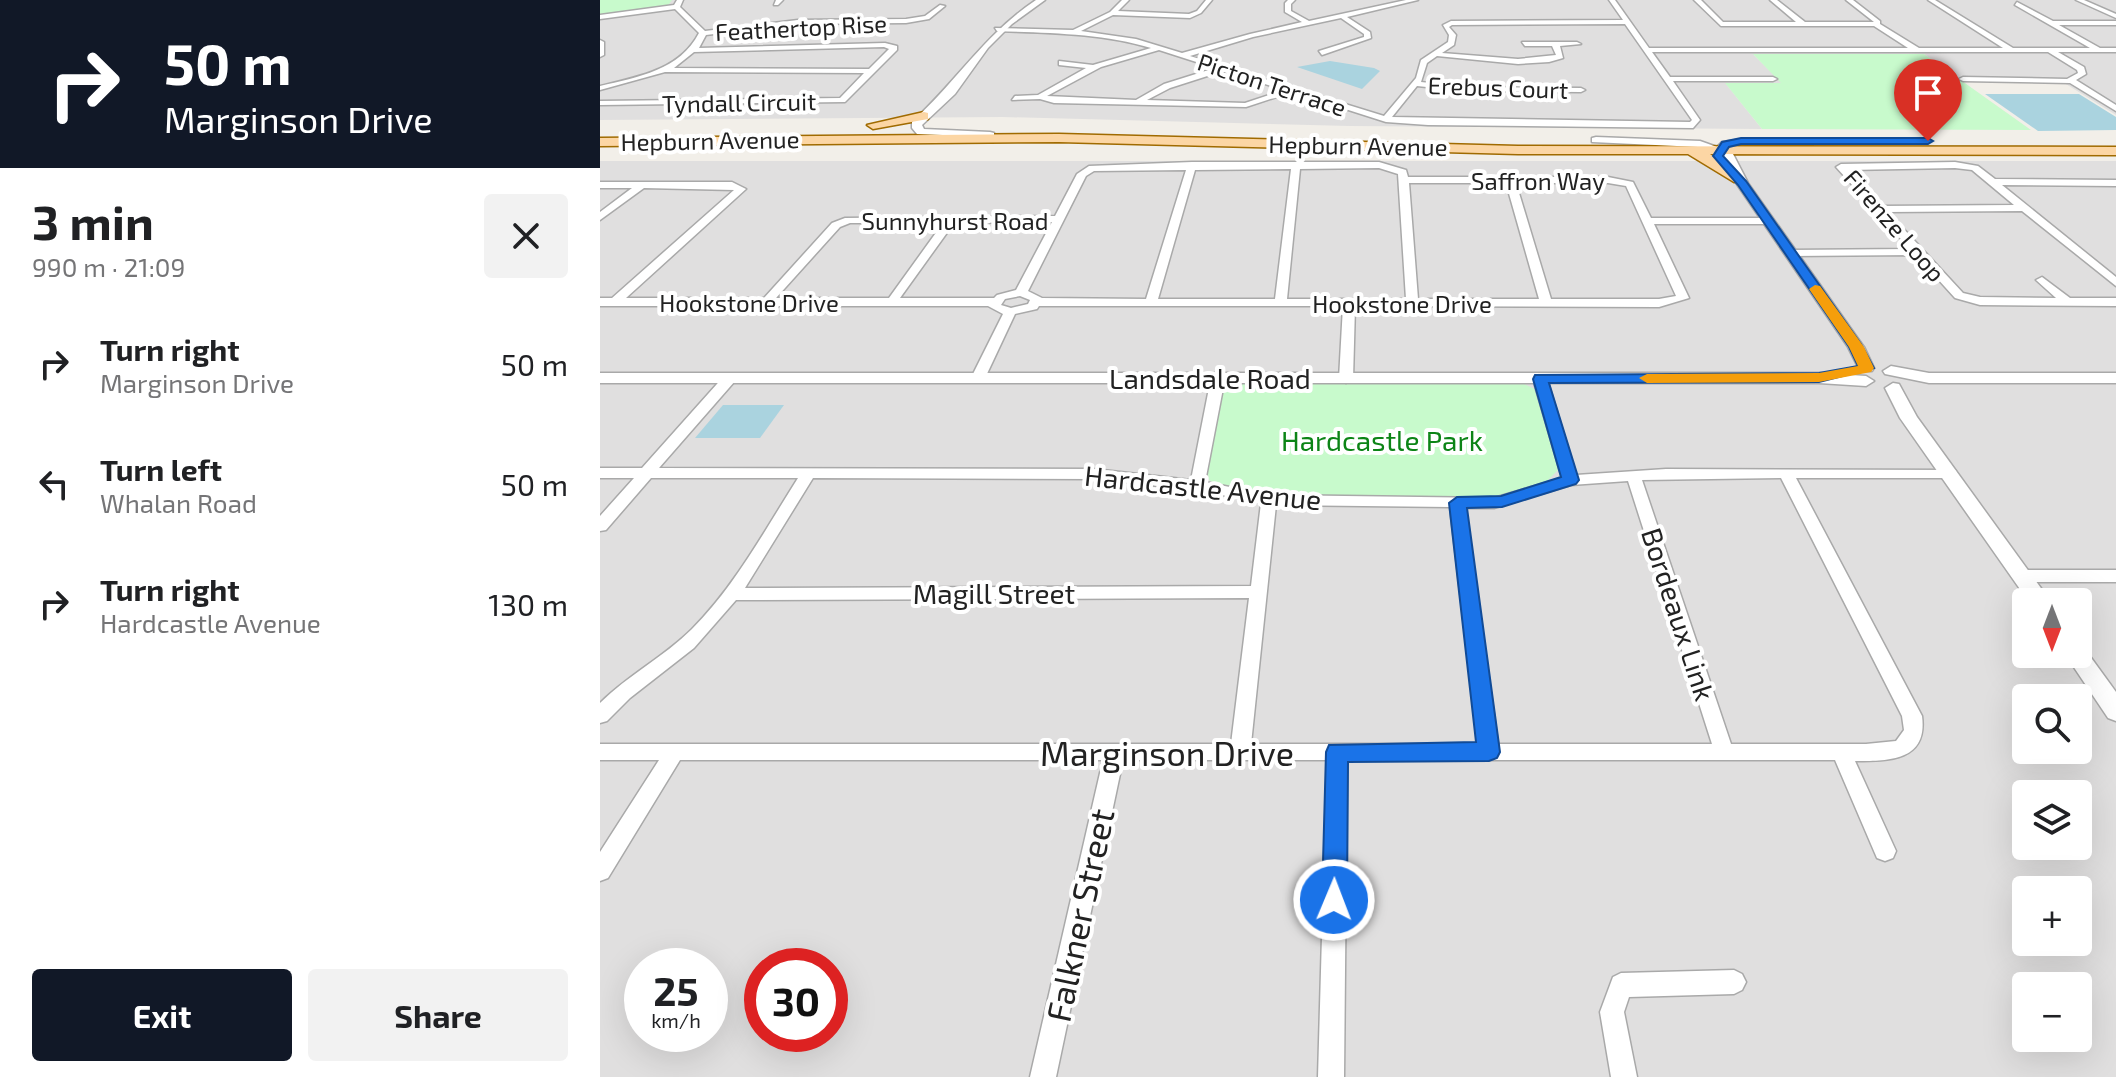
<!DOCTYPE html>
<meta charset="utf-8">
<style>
:root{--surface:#fff;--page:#f2f2f2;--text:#202124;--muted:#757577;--accent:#111827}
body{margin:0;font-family:"Exo 2",sans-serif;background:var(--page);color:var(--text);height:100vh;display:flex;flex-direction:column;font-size:30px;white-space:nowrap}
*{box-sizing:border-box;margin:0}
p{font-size:26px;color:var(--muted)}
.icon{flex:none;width:44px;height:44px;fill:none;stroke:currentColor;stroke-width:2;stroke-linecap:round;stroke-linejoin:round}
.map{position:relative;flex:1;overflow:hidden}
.drawer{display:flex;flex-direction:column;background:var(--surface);width:600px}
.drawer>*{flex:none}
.hud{background:#111827;color:#fff;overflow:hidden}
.needle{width:52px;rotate:180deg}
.controls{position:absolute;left:1412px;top:588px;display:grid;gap:16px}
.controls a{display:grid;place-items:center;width:80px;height:80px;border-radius:8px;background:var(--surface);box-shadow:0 8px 32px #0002;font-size:40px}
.speed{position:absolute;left:24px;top:948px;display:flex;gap:16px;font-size:40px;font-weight:700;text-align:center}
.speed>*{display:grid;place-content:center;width:104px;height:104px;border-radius:50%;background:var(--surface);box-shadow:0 8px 32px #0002;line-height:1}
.speed small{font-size:20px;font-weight:400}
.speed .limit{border:12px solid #d22;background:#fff;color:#111}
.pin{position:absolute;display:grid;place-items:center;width:68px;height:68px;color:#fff;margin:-82px -34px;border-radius:50% 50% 50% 0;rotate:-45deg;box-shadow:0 0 8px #0007}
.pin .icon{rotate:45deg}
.me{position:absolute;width:88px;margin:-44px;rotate:1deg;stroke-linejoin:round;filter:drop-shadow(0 0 6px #0008)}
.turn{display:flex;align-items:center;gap:28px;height:168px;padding:0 32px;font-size:36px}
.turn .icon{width:104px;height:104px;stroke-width:2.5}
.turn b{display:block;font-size:56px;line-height:68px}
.round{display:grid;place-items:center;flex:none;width:84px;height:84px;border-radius:8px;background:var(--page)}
.head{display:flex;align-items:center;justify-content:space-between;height:136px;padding:0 32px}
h1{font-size:48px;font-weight:700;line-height:60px}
.button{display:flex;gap:16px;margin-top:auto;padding:16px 32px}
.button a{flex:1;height:92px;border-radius:8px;background:var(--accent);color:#fff;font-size:32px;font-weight:700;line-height:92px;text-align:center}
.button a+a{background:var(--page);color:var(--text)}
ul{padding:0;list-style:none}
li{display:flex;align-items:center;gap:24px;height:120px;padding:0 32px}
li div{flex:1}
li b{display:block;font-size:30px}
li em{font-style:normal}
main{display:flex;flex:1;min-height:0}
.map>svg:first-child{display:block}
.residential{fill:#e0dfdf;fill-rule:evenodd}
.park{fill:#c8facc}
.water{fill:#aad3df}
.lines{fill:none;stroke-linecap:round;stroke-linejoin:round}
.minor-casing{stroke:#a9a9a9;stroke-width:3}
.tertiary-casing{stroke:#a9a9a9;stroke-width:3}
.primary-casing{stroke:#a06b00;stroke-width:3}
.minor{fill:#fff;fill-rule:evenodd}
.tertiary{fill:#fff;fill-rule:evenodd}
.primary{fill:#fcd6a4;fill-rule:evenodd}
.route{fill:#1a73e8;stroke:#114b97;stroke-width:2}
.slow{fill:#f59e0b}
.labels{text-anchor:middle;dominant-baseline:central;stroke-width:8;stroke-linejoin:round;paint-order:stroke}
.far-street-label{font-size:24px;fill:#222;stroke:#fff}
.street-label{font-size:28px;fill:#222;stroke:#fff}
.park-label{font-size:28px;fill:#0c8416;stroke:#fff}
.near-street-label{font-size:34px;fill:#222;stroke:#fff}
</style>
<main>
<section class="drawer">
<div class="hud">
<div class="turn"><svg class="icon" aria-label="right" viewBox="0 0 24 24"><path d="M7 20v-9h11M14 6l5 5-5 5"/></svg><div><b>50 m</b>Marginson Drive</div></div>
</div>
<div class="head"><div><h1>3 min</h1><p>990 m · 21:09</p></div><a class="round"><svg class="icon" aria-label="close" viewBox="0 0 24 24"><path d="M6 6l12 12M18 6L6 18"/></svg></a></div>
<ul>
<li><svg class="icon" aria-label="right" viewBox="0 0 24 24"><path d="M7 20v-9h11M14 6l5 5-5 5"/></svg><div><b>Turn right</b><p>Marginson Drive</p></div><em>50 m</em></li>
<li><svg class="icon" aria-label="left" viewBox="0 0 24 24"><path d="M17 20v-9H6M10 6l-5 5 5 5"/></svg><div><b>Turn left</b><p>Whalan Road</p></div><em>50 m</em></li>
<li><svg class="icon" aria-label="right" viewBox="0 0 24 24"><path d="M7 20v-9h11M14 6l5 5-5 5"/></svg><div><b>Turn right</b><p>Hardcastle Avenue</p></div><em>130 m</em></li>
</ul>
<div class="button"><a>Exit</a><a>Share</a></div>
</section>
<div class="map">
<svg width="1516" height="1077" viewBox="0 0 1516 1077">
<rect width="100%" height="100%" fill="#f2efe9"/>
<g class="residential">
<polygon points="0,0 1516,0 1516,115 1461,81 1363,82 1324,54 1154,55 1182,83 1126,84 1162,129 750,126 402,117 0,120"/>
<path d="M0,161H1516V1077H0ZM1426,602H1478V654H1426ZM1426,698H1478V750H1426ZM1426,794H1478V846H1426ZM1426,890H1478V942H1426ZM42,966H110V1034H42ZM162,966H230V1034H162ZM1426,986H1478V1038H1426Z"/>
</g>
<g class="park">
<polygon points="0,0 72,0 67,7 0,15"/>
<polygon points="1153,54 1324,54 1431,130 1162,129 1125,83 1181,83"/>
<polygon points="639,383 922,383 937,390 958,470 943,485 897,498 704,498 618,486 609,480 607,469 622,392"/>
</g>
<g class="water">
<polygon points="730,61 774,68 780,71 762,89 697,67"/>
<polygon points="1385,94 1479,94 1516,117 1516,130 1438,131"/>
<polygon points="123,405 184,405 160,438 95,438"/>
</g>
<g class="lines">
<defs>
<g id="minor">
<path d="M77,0H83L80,7L105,31L198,20L306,19L325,16L340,5L345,6L329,19L306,23L198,24L106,35L99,48L285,43L297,46V50L245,102L0,105V101L240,98L264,73L65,72L0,90V86C38,77 80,70 99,33L75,9L0,19V15L74,5ZM284,47L289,49L269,69L74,68L94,52Z"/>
<polygon points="176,0 183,0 178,5 174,5"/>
<path d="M522,0H529L518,11L589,14L597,11L606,0H612L601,13L590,18L513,15L481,31L536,39L582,53L650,34L702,22L685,12V3L688,0H695L691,4V11L709,21L806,0H818L747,17L770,32L771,38L722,55L719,51L764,37V34L741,18L653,37L590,56L784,116L816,78L821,60L848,42L849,35L843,25L851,21L1023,20L1009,0H1015L1049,48H1308L1274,26H1121L1094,0H1101L1123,22H1196L1170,0H1177L1205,22H1274L1246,0H1253L1280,21V24L1319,48H1403L1328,0H1335L1413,48H1490L1415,5L1417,2L1453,21H1516V25H1459L1500,48H1516V52H1458L1484,67L1486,74L1476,80L1516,105V111L1470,83L1363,81L1359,79L1363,77L1467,79L1478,73L1477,70L1448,52H1052L1070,77H1173L1177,79L1173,81H1073L1100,120L1093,128L828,125L786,122L692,92L646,107L454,103L440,99L412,100L415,96L438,95L486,68L459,65V61L493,65L551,48C502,33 448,33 397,31L395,28L473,30L510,12ZM1025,24L1092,120L1090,122L792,117L817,86L865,91L981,92L985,90L981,88L865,87L821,82L827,63L837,56L918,64L949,62L963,58L960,46L981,44L977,42H922L925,46H952L956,55L918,59L842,53L854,45L856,35L849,27L852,25ZM559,50L615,68L564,84L536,100L447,96L501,67ZM623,71L684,90L645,103L547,100L570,88Z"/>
<polygon points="1476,0 1484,0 1516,14 1516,18"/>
<polygon points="0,40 4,42 4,55 0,57"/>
<path d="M592,162H779L806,170L808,177H1008L1033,182L1051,218H1166L1171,221L1166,224H1054L1089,298L1059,307L755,306L753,379L746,383L739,379L743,306H439L437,309L415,314L385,378L378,382L371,378L403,314L388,306H0V298H12L134,190L44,188L0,220V212L32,188H0V182H132L146,189L26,298H164L232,223L245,218L455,216L477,174L489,166ZM779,168L798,174L806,299H687L700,169ZM691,169L675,299H558L595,170ZM586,170L546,299L442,298L428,291L486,176L494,171ZM809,183H906L939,299H818ZM916,183H1008L1026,186L1076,296L1059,299H951ZM452,222L416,290L397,295L394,298H300L354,223ZM250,223H343L289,298H176L240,227ZM420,296L430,300L428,304L411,308L401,305L405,299Z"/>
<path d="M1355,162L1378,166L1395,179L1516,180V186L1402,185L1516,277V286L1422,211L1288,212L1363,293L1380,297L1456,298L1436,280L1442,277L1470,298H1516V306L1380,305L1355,298L1316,255L1190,256L1185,253L1190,250L1310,249L1236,167L1241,164ZM1355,168L1372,170L1414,205L1282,206L1249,170Z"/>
<path d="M130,374L137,378L135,381L59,468L494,469L591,480L611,378L618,374L625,378L605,482L669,495L894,498L962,478L933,379L940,375L947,379L976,475L1066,469L1355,470L1357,473L1350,478H1196L1322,716C1328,761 1289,761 1255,761L1296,851L1293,858L1285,861L1277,858L1235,760H747L744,1077H718L727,760H523L456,1077H430L503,760H80L8,878L0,881V852L59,760H0V744H631L649,598L136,600L94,648L30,698L7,721L0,723V703C28,675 64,657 92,629C135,586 165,530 198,478H51L6,530L0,531V516L34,478H0V468H42L125,375ZM213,478L494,479L597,490L661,503L651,586L145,588ZM1181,478L1302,716L1304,730L1296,741L1266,744H1131L1042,480ZM1028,481L1112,744H898L865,508H894L971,485ZM676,505L850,507L878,744H651Z"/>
<polygon points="1422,570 1516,570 1516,582 1422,582 1416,580 1414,576 1416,572"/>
<polygon points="1134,970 1142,974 1146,982 1142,990 1134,994 1029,997 1024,1012 1037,1077 1011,1077 1000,1012 1013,977 1021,973"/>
</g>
<g id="tertiary">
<path d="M436,0H445L412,24L388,48L355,94L322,125L324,129L390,132L394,133V137L317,134L312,128V122C357,81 385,34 436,0Z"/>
<polygon points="996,137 1100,141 1117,147 1122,142 1145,139 1145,143 1130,147 1126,151 1133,154 1148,183 1264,347 1274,368 1272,371 1260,371 1248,347 1136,183 1124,158 1098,147 992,142 992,138"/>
<polygon points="1291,366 1329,373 1516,373 1516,383 1329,383 1285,374 1283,371"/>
<polygon points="0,373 1219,373 1266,376 1274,381 1266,386 1219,383 0,383"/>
<polygon points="1293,383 1299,384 1317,417 1451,602 1429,602 1300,418 1285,388"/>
<polygon points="1478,646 1484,648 1516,692 1516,721 1508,718 1465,654 1478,654"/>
</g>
<g id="primary">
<polygon points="324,112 328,113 328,119 273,129 267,125"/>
<polygon points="459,134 918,146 1516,147 1516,155 1110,154 1139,175 1139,181 1134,182 1088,154 918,154 459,142 0,146 0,138"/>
</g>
</defs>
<use href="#minor" class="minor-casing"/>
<use href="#tertiary" class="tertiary-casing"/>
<use href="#primary" class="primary-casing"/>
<use href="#minor" class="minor"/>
<use href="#tertiary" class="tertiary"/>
<use href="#primary" class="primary"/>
</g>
<polygon class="route" points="1141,138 1328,138 1333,141 1328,144 1141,144 1129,147 1123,156 1146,181 1261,344 1274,368 1219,382 949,383 979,480 976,484 902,507 867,508 900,752 897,758 889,761 748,762 747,900 743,908 734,912 725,908 722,900 726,752 729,745 876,742 849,503 857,497 901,496 961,477 933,379 935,375 1219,373 1258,366 1249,347 1138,185 1113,156 1122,142"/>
<polygon class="slow" points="1215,285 1220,286 1264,347 1274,368 1271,372 1219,382 1047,383 1039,378 1047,374 1219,373 1258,366 1249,347 1209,289"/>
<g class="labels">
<g class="far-street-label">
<text transform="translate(201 27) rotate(-3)">Feathertop Rise</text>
<text transform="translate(672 84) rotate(18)">Picton Terrace</text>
<text transform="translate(898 87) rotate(2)">Erebus Court</text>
<text transform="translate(139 102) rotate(-1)">Tyndall Circuit</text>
<text transform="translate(110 140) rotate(-1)">Hepburn Avenue</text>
<text transform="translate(758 145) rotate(1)">Hepburn Avenue</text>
<text x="938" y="180">Saffron Way</text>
<text x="355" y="220">Sunnyhurst Road</text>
<text transform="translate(1295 225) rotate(49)">Firenze Loop</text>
<text x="149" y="302">Hookstone Drive</text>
<text x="802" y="303">Hookstone Drive</text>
</g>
<g class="street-label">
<text x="610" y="378">Landsdale Road</text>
<text transform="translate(603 487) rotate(6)">Hardcastle Avenue</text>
<text x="394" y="593">Magill Street</text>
<text transform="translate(1079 614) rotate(72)">Bordeaux Link</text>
</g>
<g class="park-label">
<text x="782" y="440">Hardcastle Park</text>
</g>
<g class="near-street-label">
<text x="567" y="752">Marginson Drive</text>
<text transform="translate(479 915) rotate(-78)">Falkner Street</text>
</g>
</g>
</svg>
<div class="controls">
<a><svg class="needle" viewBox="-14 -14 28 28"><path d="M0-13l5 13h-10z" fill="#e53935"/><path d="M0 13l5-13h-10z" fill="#757577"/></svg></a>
<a><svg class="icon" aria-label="search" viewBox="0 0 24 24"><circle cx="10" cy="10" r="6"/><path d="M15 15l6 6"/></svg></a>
<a><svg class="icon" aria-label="layers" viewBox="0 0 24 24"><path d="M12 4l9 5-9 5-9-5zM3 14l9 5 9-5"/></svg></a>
<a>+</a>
<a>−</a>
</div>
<div class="speed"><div>25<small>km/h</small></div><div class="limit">30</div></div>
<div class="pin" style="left:1328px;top:141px;background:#d93025"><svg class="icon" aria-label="arrive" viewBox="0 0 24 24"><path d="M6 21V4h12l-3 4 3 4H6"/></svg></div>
<svg class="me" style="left:734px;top:900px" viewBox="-20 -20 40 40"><circle r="17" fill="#1a73e8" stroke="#fff" stroke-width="3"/><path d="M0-11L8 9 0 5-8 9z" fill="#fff"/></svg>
</div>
</main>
